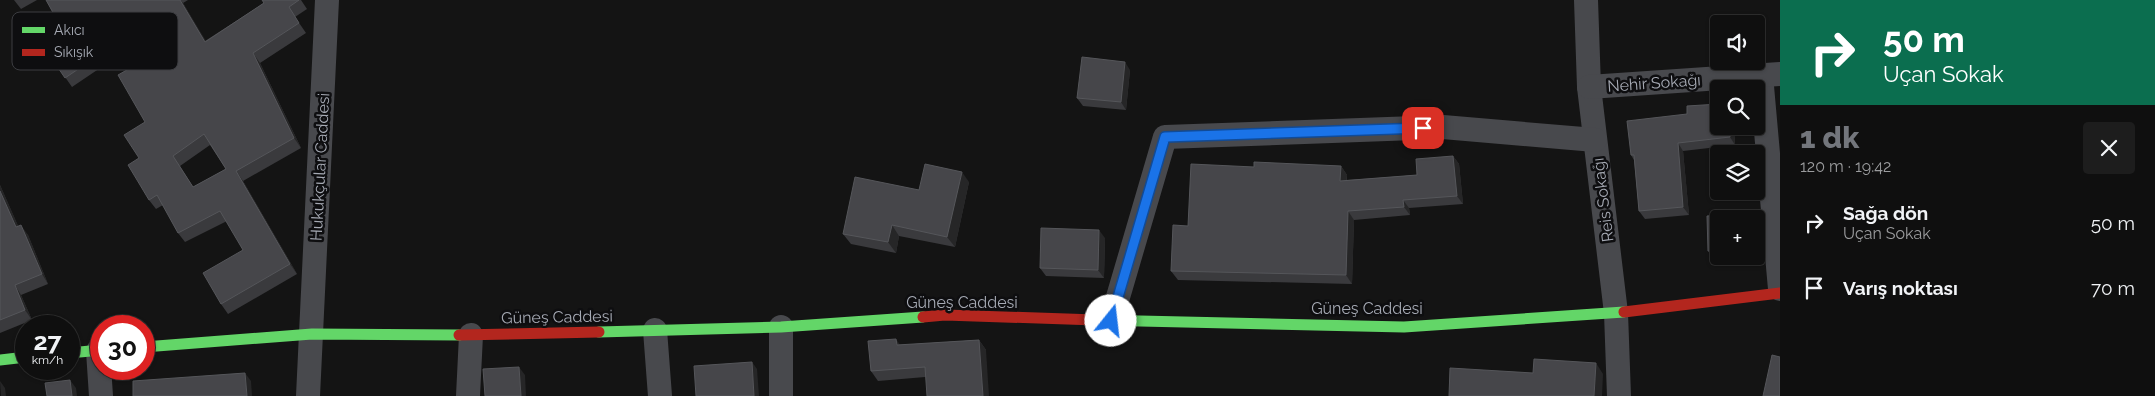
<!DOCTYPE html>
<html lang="tr">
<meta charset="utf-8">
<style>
:root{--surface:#0f0f0f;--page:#1d1d1d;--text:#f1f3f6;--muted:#9b9c9e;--line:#2f2f2f;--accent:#73767c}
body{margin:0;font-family:Raleway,sans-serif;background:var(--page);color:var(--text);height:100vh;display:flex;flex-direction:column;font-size:19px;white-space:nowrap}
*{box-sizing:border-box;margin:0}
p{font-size:16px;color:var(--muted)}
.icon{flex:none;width:28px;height:28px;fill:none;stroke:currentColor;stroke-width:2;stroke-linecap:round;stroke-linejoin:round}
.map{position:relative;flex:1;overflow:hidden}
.drawer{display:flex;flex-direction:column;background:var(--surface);width:375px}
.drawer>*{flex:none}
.guide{background:#0b6e4f;color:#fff;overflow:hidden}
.tools{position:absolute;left:1710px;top:15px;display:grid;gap:10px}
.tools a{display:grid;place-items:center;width:55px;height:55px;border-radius:5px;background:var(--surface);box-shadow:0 1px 4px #0004,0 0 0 1px var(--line);font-size:25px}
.speed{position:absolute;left:15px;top:315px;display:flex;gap:10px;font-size:25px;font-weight:700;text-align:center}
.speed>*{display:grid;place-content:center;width:65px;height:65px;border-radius:50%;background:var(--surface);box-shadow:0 1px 4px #0004,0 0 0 1px var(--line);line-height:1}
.speed small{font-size:12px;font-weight:400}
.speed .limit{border:8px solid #d22;background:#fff;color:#111}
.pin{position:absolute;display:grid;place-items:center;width:42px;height:42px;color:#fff;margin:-21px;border-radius:10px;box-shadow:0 2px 8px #0006}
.me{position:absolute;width:55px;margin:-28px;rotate:16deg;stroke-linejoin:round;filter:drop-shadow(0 0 4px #0008)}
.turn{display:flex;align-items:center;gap:18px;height:105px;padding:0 20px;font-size:22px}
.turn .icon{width:65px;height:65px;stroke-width:2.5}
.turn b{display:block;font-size:35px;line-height:42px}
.round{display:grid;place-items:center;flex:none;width:52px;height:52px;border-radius:5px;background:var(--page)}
.headline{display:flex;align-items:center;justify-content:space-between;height:85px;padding:0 20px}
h1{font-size:30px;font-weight:800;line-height:38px;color:var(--accent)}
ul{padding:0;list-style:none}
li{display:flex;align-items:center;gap:15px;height:65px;padding:0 20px}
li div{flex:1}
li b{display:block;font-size:19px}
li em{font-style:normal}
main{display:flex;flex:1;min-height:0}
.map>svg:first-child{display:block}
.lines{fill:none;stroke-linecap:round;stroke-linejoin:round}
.street{stroke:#48494d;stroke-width:24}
.fast{stroke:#63d668;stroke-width:11}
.jam{stroke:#b3261e;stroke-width:11}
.wall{fill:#3a3a3d;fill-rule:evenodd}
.shaded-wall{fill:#262627}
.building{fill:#46464a;stroke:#55565a;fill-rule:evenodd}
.route-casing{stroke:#114b97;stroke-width:12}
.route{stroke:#1a73e8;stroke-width:9}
.labels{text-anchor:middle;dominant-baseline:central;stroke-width:5;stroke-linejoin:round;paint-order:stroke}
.street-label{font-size:16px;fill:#a6aab4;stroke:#0e0e10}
.key{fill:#0e0e10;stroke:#3c3d41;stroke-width:1}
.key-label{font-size:14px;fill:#a6aab4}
</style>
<main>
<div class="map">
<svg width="1780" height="396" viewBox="0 0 1780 396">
<rect width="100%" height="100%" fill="#141414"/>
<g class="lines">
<g class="street">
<polyline points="1586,0 1589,87 1616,313 1619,396"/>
<polyline points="1761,75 1780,289"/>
<polyline points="1589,87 1780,74"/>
<polyline points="1111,321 1165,137 1443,127 1595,140"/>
<polyline points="781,327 781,396"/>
<polyline points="655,330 660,396"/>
<polyline points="98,351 101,396"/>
<polyline points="308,396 327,0"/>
<polyline points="468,396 471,335"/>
</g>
<g class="fast">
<polyline points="1096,320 1404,327 1624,312"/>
<polyline points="599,332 781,327 923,317"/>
<polyline points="144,347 312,334 459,335"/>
<polyline points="69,353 101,350"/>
<polyline points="0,360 26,357"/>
</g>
<g class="jam">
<polyline points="1624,312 1780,293"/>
<polyline points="923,317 945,315 1096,320"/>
<polyline points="459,335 599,332"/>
</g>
</g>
<g class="wall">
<polygon points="14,0 37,0 21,9"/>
<path d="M46,0H188L183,3L205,41L264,3L262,0H301L307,9L295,17L306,33L260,63L301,148L243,181L297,274L228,314L221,304L243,250L227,221L185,242L178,233L163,205L156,209L149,200L139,158L145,122L164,49L148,22L99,48L109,62L72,87L44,47L65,34ZM210,145L226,169L193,187L180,166Z"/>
<polygon points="1130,70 1126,110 1083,106 1077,98"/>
<polygon points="1719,126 1734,126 1735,145 1683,151 1689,215 1645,219 1639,211 1634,160 1631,155"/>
<polygon points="1453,156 1459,164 1463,204 1409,208 1410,215 1354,220 1352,284 1178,280 1171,271 1188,226 1254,167 1341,166 1347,175 1347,180 1417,175"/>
<polygon points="969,182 955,247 899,236 896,253 851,244 843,234 919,190"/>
<polygon points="0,185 18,226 28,235 48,284 21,295 32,320 0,333"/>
<polygon points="1719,219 1719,256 1739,256 1714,259 1708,251"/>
<polygon points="1105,238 1104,278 1046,276 1040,268"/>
<polygon points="979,340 986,350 925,377 878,381 871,371 900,345"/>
</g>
<g class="shaded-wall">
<polygon points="180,0 183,3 212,51 205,42"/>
<polygon points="253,53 260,63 301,148 294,138"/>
<polygon points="1125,62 1130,70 1126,110 1121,102"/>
<polygon points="1729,126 1734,126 1735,145 1730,137"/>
<polygon points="1678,143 1683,151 1689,215 1683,207"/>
<polygon points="1453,156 1459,164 1463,204 1457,196"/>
<polygon points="1341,166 1347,175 1346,189 1340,181"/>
<polygon points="236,171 243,181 297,274 290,264"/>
<polygon points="962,172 969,182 955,247 947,237"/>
<polygon points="0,185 23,237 16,227 0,191"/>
<polygon points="1403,200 1409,208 1410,215 1404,207"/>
<polygon points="1348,211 1354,220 1352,284 1346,275"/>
<polygon points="1747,213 1751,219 1748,219"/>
<polygon points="21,225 28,235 48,284 42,274"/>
<polygon points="892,225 899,236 896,253 888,242"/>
<polygon points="1099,230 1105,238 1104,278 1098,270"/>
<polygon points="15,285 21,295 32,320 25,310"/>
<polygon points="896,339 903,349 897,345"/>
<polygon points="979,340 986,350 989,396 983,396"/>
<polygon points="752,362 757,369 759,396 754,396"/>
<polygon points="1596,363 1603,374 1602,396 1594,396"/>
<polygon points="519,367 525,375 526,396 521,396"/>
<polygon points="245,373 251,381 252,396 247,396"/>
<polygon points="70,380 76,388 77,396 72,396"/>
<polygon points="0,381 5,388 6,396 1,396"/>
</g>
<g class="building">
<path d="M46,0H180L205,42L264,3L262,0H299L289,7L299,23L253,53L294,138L236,171L290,264L221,304L203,273L243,250L220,211L178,233L157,195L149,200L128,165L139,158L124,135L145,122L118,75L164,49L142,12L92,38L102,53L65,78L44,47L65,34ZM204,134L226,169L193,187L173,156Z"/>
<polygon points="1082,57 1125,62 1121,102 1077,98"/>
<polygon points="1719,104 1719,126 1729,126 1730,137 1678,143 1683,207 1639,211 1634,155 1631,155 1627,121 1687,114 1687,106"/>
<polygon points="1453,156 1457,196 1403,200 1404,207 1348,211 1346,275 1171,271 1173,225 1188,226 1191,164 1254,167 1254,162 1341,166 1340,181 1417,175 1416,159"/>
<polygon points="925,164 962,172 947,237 892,225 888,242 843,234 855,177 919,190"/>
<polygon points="0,191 16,227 21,225 42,274 15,285 25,310 0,320"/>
<polygon points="1747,213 1748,219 1719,219 1719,250 1708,251 1707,216"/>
<polygon points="1041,228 1099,230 1098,270 1040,268"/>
<polygon points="896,339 897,345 979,340 983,396 927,396 925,367 871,371 868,341"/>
<polygon points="1772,355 1780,357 1780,396 1763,396"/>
<polygon points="1534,359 1596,363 1594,396 1449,396 1450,368 1533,373"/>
<polygon points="752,362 754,396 696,396 694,366"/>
<polygon points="519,367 521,396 485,396 483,369"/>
<polygon points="245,373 247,396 133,396 133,381"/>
<polygon points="70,380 72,396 47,396 45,383"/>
</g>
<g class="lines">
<defs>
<polyline id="route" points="1111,321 1165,137 1423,128"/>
</defs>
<use href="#route" class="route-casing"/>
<use href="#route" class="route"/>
</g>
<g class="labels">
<g class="street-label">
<text transform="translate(1654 83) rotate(-4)">Nehir Sokağı</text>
<text transform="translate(320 167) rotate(-87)">Hukukçular Caddesi</text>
<text transform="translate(1603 200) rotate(-97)">Reis Sokağı</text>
<text x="962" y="302">Güneş Caddesi</text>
<text x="1367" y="308">Güneş Caddesi</text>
<text transform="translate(557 317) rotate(-1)">Güneş Caddesi</text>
</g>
</g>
<rect x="12" y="12" width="166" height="58" rx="8" class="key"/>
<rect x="22" y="27" width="23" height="6" fill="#63d668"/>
<rect x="22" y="49" width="23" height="7" fill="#b3261e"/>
<g class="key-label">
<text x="54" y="35">Akıcı</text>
<text x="54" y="57">Sıkışık</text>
</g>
</svg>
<div class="tools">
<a><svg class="icon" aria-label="sound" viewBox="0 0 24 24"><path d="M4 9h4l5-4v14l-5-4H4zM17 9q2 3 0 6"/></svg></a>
<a><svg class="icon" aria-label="search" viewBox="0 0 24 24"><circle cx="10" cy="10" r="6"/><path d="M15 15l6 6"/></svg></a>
<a><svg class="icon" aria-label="layers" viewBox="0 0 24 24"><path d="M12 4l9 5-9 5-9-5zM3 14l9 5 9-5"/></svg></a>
<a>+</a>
</div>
<div class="speed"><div>27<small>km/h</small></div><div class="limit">30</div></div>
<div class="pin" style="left:1423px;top:128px;background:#d93025"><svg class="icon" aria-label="arrive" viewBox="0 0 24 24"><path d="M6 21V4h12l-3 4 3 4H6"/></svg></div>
<svg class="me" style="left:1111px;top:321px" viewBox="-20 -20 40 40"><circle r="19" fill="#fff"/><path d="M0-13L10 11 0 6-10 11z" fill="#1a73e8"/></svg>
</div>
<section class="drawer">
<div class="guide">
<div class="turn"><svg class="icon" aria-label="right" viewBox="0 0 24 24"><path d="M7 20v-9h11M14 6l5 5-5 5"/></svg><div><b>50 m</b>Uçan Sokak</div></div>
</div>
<div class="headline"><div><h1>1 dk</h1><p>120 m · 19:42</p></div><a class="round"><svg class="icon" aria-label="close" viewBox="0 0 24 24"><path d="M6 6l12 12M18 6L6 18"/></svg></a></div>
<ul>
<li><svg class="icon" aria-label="right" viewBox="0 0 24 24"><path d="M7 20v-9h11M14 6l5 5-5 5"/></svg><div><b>Sağa dön</b><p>Uçan Sokak</p></div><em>50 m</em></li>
<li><svg class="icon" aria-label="arrive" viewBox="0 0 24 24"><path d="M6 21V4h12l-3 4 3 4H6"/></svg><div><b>Varış noktası</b></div><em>70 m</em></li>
</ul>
</section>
</main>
